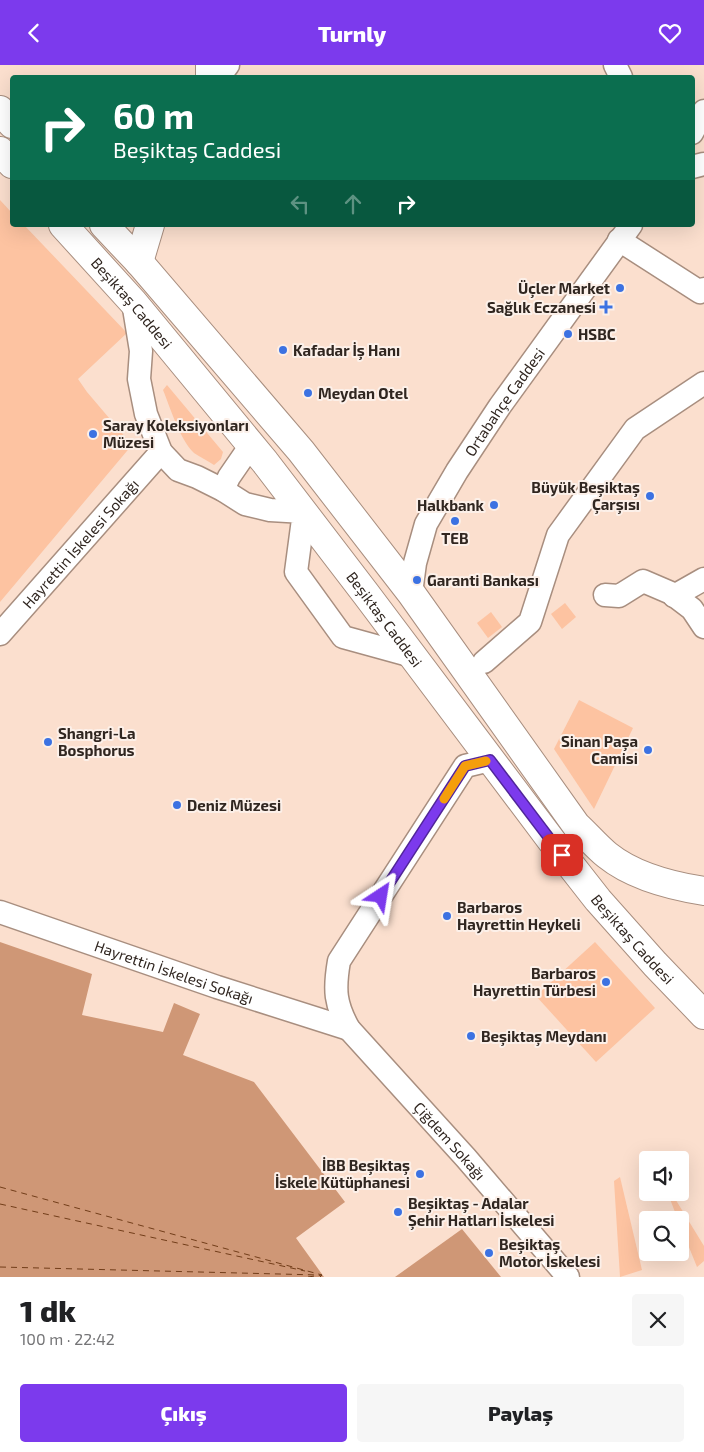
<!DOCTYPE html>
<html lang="tr">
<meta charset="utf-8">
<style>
:root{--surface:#fff;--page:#f6f6f6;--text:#202124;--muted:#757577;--accent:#7c3aed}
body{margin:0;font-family:"Exo 2",sans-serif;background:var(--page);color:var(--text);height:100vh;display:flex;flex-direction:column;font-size:19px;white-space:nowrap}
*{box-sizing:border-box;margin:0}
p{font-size:16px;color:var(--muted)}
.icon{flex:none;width:28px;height:28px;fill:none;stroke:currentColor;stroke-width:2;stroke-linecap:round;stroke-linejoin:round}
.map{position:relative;height:1212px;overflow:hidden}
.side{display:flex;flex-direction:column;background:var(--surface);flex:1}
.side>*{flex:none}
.banner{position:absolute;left:10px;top:10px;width:685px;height:152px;border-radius:5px;box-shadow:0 5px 20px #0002;background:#0b6e4f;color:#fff;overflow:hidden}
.controls{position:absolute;left:639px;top:1086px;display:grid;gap:10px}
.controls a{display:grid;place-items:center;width:50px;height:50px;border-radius:5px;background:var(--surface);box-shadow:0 5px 20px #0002;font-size:25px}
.pin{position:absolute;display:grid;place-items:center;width:42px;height:42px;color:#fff;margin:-21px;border-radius:10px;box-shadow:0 2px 8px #0006}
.me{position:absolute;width:55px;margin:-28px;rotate:33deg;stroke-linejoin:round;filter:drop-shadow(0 0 4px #0008)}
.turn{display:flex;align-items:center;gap:18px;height:105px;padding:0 20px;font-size:22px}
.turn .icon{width:65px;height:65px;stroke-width:2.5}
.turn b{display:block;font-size:35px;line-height:42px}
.lanes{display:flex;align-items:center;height:48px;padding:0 20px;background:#0003;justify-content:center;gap:25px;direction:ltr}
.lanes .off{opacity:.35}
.round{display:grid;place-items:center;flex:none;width:52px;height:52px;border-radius:5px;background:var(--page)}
.summary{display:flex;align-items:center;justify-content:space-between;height:85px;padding:0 20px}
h1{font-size:30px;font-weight:800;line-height:38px}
.primary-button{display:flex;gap:10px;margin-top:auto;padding:10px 20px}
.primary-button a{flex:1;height:58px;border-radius:5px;background:var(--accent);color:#fff;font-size:20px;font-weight:800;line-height:58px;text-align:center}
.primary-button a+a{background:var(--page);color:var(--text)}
header{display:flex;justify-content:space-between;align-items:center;height:65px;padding:0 20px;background:var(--accent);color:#fff;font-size:22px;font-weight:800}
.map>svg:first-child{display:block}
.green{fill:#fdc3a1}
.water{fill:#cf9776}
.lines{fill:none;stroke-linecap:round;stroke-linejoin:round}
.ferry{stroke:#723d19;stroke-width:1;stroke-dasharray:6 5;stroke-linecap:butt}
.minor-casing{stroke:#a88e7f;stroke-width:25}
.major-casing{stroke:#a88e7f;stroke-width:30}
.minor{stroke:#fff;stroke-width:22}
.major{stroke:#fff;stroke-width:28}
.route-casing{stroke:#51269a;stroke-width:12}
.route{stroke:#7c3aed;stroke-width:9}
.slow{stroke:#f59e0b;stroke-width:9}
.poi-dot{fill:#3c72e2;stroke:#fcf0e9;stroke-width:2}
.labels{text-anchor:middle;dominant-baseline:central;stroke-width:4;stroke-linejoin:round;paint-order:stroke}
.poi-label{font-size:15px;font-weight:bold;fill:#302620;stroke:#fcf0e9;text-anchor:start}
.street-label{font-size:15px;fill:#302620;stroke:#fcf0e9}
</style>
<header><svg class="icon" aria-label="back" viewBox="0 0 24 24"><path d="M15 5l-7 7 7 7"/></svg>Turnly<svg class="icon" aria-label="heart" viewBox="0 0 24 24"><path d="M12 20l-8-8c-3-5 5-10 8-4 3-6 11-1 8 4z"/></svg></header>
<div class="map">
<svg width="704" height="1212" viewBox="0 0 704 1212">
<rect width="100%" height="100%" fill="#fbdfce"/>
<g class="green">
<polygon points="0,135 12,148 12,160 24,160 127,268 78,314 87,327 132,380 0,537"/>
<path d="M167,320L223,387L221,394L214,400C208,396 200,392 194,388C180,375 170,342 163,325Z"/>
<polygon points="565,538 576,552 562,564 551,549"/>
<polygon points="491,547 502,562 488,573 477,558"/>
<polygon points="579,635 633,663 594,744 554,684"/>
<polygon points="595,877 655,943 596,997 536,931"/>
<polygon points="620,1112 642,1205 620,1212 614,1116"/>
<polygon points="674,1132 704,1181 704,1196 697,1202 680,1160 680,1155 678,1155 670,1134"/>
</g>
<g class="water">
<polygon points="0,877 92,909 82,950 163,967 174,938 200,949 183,990 254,1017 345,1137 296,1173 324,1212 0,1212"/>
<polygon points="462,1164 501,1212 395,1212"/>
</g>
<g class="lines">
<g class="ferry">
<polyline points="0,1122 322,1210"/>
<polyline points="0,1139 305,1206"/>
<polyline points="0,1202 319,1210"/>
<polyline points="308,1212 322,1210 320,1212"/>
</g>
<defs>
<g id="minor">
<polyline points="615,0 621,12"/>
<polyline points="219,12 228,0"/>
<polyline points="692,68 704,46"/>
<polyline points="692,102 704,99"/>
<polyline points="619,175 700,227 704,224"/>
<polyline points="133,237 141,286 139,314 146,349 161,387 178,405 197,412 223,425 245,439 270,445 304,447 296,507 343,572 412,591"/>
<polyline points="223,425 229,412 251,380"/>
<path id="s1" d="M411,528L415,498L426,459L457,406L500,341L631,160"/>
<polyline points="605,530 619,531 643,516 671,528 692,544 704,562"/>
<polyline points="674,531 704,514"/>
<path id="s2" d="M0,569L161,387"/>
<polyline points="484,597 530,557 558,470 635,364 704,318"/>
<path id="s3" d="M490,695L465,701L339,896C334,925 335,939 349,964L466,1093L568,1212"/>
<path id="s4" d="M0,847L217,922L349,964"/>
</g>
<g id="major">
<polyline points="210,12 210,0"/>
<polyline points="0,45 12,59"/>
<polyline points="0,86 12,99"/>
<path id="s5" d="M63,160L133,237L265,397L366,529L551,775L598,835L655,899L704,950"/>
<path d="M104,160L139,197L301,386L411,528L576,760C587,770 596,781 607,790C633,811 672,821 704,826"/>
<polyline points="139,197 150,160"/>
</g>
</defs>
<use href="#minor" class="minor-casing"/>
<use href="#major" class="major-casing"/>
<use href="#minor" class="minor"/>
<use href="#major" class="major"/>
</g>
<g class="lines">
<defs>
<polyline id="route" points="381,831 465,701 490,695 562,790"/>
</defs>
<use href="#route" class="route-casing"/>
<use href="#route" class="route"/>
<polyline class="slow" points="444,734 465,701 486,696"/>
</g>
<g class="poi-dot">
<circle cx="620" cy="223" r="5"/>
<path d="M603.5 234.5h5v5h5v5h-5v5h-5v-5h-5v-5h5z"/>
<circle cx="568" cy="269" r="5"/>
<circle cx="283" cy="285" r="5"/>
<circle cx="308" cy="328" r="5"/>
<circle cx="93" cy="369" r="5"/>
<circle cx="650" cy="431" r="5"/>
<circle cx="494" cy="440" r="5"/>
<circle cx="455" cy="456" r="5"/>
<circle cx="417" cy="515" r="5"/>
<circle cx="48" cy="677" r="5"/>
<circle cx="648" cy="685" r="5"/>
<circle cx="177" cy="740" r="5"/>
<circle cx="447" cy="851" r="5"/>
<circle cx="606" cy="917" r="5"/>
<circle cx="471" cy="971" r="5"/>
<circle cx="420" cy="1109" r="5"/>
<circle cx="398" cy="1147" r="5"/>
<circle cx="489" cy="1188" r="5"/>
</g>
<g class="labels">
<g class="poi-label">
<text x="610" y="223" text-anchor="end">Üçler Market</text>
<text x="596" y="242" text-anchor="end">Sağlık Eczanesi</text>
<text x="578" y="269">HSBC</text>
<text x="293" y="285">Kafadar İş Hanı</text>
<text x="318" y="328">Meydan Otel</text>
<text x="103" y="360">Saray Koleksiyonları<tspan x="103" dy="17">Müzesi</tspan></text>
<text x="640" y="422" text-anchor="end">Büyük Beşiktaş<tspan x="640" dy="17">Çarşısı</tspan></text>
<text x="484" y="440" text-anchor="end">Halkbank</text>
<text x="455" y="473" text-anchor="middle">TEB</text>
<text x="427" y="515">Garanti Bankası</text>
<text x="58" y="668">Shangri-La<tspan x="58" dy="17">Bosphorus</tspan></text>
<text x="638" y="676" text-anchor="end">Sinan Paşa<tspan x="638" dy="17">Camisi</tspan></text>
<text x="187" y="740">Deniz Müzesi</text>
<text x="457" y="842">Barbaros<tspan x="457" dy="17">Hayrettin Heykeli</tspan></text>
<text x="596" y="908" text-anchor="end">Barbaros<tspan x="596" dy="17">Hayrettin Türbesi</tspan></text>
<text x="481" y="971">Beşiktaş Meydanı</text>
<text x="410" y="1100" text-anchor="end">İBB Beşiktaş<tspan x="410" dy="17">İskele Kütüphanesi</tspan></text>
<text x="408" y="1138">Beşiktaş - Adalar<tspan x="408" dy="17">Şehir Hatları İskelesi</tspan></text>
<text x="499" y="1179">Beşiktaş<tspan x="499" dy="17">Motor İskelesi</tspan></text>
</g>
<g class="street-label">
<text stroke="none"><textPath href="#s5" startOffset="104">Beşiktaş Caddesi</textPath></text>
<text stroke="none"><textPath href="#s1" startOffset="216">Ortabahçe Caddesi</textPath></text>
<text stroke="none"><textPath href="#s2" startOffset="121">Hayrettin İskelesi Sokağı</textPath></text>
<text stroke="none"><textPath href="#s5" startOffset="509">Beşiktaş Caddesi</textPath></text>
<text stroke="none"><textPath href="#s5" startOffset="914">Beşiktaş Caddesi</textPath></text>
<text stroke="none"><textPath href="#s4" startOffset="184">Hayrettin İskelesi Sokağı</textPath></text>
<text stroke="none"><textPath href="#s3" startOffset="479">Çiğdem Sokağı</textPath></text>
</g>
</g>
</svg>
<div class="controls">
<a><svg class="icon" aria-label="sound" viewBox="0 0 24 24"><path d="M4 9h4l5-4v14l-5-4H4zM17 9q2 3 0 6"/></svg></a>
<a><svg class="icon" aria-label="search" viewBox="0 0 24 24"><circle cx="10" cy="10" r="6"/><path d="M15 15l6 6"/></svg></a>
</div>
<div class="pin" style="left:562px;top:790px;background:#d93025"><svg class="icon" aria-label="arrive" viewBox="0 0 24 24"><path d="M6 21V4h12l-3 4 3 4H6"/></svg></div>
<svg class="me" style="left:381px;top:831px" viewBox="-20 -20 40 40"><path d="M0-17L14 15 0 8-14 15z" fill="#7c3aed" stroke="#fff" stroke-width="4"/></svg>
<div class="banner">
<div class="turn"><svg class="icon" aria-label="right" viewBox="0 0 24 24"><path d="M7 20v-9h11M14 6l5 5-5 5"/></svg><div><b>60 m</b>Beşiktaş Caddesi</div></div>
<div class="lanes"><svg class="icon off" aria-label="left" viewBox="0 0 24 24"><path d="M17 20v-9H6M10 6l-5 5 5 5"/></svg><svg class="icon off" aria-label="ahead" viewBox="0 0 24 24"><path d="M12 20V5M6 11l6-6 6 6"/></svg><svg class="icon" aria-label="right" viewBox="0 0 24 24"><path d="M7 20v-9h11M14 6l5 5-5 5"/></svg></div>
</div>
</div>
<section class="side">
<div class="summary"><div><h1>1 dk</h1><p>100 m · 22:42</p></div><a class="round"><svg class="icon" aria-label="close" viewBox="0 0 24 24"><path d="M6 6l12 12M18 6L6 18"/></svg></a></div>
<div class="primary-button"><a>Çıkış</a><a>Paylaş</a></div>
</section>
